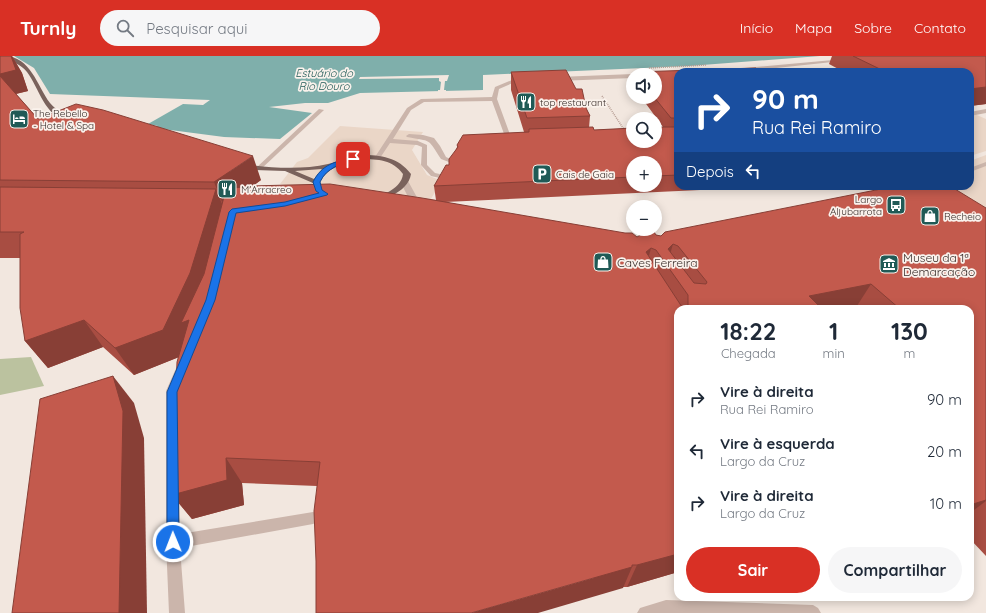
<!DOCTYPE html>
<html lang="pt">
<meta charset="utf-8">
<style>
:root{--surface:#fff;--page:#f6f6f7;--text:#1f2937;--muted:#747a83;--accent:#d93025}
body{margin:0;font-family:Quicksand,sans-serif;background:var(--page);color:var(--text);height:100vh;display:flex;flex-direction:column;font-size:15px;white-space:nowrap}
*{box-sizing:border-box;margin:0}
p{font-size:13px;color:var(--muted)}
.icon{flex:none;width:22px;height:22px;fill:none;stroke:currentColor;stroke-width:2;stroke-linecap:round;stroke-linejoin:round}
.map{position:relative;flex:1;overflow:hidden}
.sheet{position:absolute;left:674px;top:249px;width:300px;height:296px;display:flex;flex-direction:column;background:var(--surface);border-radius:12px;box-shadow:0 2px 10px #0003}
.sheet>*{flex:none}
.top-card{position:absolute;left:674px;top:12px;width:300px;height:122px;border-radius:12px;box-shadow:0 2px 10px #0003;background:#1a4fa0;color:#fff;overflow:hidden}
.tools{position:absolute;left:626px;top:12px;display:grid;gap:8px}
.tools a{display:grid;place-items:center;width:36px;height:36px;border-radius:50%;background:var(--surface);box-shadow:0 2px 10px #0003;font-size:20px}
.pin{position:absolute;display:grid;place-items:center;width:34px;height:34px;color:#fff;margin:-17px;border-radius:8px;box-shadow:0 2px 6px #0006}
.me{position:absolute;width:44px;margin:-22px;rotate:359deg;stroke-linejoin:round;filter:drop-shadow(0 0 3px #0008)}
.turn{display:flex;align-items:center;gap:14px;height:84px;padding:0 12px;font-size:18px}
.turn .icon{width:52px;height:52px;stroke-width:2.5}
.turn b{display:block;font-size:28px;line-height:34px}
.then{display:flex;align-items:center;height:38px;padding:0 12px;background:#0003;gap:8px;font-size:15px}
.eta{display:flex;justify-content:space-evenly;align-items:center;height:68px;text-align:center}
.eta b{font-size:24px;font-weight:700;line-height:28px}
.action{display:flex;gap:8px;margin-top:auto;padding:8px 12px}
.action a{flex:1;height:46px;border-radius:24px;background:var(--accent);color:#fff;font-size:16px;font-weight:700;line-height:46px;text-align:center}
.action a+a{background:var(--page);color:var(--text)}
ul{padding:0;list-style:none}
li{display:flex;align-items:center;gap:12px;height:52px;padding:0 12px}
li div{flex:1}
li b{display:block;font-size:15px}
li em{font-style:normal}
header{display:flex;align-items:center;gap:24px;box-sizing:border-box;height:56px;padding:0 20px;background:var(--accent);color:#fff}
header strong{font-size:19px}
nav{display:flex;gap:22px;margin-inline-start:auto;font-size:14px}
.search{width:280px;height:36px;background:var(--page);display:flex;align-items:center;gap:10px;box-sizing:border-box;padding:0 14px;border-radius:22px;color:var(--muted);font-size:15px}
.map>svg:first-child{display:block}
.green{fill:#bbc29f}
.plaza{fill:#ead6c7}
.water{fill:#7fafab}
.pier{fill:#f2e7df}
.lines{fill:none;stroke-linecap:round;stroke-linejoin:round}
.path{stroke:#b79f95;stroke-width:1.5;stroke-dasharray:1 1;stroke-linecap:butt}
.minor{fill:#cbb5ab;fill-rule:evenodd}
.major{fill:#7a625c;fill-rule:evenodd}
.wall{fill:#a84d42;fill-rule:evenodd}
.shaded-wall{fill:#883f36}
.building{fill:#c35a4d;stroke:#883f36;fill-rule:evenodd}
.route{fill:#1a73e8;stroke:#114b97}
.labels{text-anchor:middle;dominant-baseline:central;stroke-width:3.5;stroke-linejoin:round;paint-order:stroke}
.far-poi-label{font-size:10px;fill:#392d2a;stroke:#faf2ec;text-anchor:start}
.far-water-label{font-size:11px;font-style:italic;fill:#205a56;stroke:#faf2ec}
.poi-label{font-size:12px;fill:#392d2a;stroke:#faf2ec;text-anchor:start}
</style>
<header>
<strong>Turnly</strong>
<div class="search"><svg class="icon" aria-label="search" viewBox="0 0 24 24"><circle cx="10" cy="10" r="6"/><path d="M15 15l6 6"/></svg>Pesquisar aqui</div>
<nav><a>Início</a><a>Mapa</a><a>Sobre</a><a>Contato</a></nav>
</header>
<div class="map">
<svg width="986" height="557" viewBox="0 0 986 557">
<rect width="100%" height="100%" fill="#f2e7df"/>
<polygon class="green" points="31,301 44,330 0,339 0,303"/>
<g class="plaza">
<polygon points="970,56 986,63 986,95 970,100"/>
<polygon points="340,70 423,76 412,94 427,119 442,125 416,167 280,128 297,106 308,102"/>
<polygon points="986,99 986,168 897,130 970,130 970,105"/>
</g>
<polygon class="water" points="14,0 820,0 689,10 483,19 483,34 360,37 328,47 305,47 269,51 312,57 280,83 224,81 155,72 158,70 148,68 183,48 203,49 210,44 50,38 34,12"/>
<polygon class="pier" points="449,19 447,25 445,25 444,34 446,34 446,37 438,37 438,34 440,34 441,26 439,25 439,22 359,23 360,21"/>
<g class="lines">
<g class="path">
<polyline points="649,12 706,9"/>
<polyline points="602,40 625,75"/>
<polyline points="872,130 879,134"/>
</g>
<g class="minor">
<polygon points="844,3 842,5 738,16 720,16 723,14"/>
<polygon points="633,18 635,19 633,19 633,22 558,25 555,23 558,21"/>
<polygon points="524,22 527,24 526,25 515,26 499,33 497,43 512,84 516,86 515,87 510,88 507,86 492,45 424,46 411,54 393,83 418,85 427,89 427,109 435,117 449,120 449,124 431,120 421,109 422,91 417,89 390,87 380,102 375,101 407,52 421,43 492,41 495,31 512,24"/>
<polygon points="319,53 324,54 260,114 256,114 256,112"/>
<polygon points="986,53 986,57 970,60 970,56"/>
<path d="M409,78L423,79L434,82L440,90L446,101L457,106L454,108L441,103C427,81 432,86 407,81L406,80Z"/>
<polygon points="986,106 986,110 970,116 970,112"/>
<path d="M402,125H408L419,145L426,150L425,152C412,154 406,136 401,127Z"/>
<polygon points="181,309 185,310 186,313 178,335 180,478 313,456 318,458 320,462 318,466 313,468 180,492 185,557 169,557 166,486 166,335 177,310"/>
<polygon points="666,544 813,549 818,552 821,557 637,557 640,552"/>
</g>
<g class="major">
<path d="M4,0C31,0 37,30 50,47C56,54 63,58 71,61V63C46,66 39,31 27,16C21,8 11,6 4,0Z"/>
<path d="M361,99C381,99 398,101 411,118C406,151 323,160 313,127L285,115L255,114L241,110L244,108C269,112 303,114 328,108C339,106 350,101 361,99ZM361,103C378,103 393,104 403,118C400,146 329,154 320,126C329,110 344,107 361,103ZM322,113L314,123L295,115Z"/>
</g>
</g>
<g class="wall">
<path d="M0,0H12L22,17L28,35L16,38L38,63L261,124L253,130L436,144L434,130L449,109L457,91V89L524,76L511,34V16L586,52L590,60L589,72L594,74L663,71L641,41H655V19H635V16H678V130H787L445,146L637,181L656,179L661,180L986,152V500L970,483V253H678V516L627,531H623V532L317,430L242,427L244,449L192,463L172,439L179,301L134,319L103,291L48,312L25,285L20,202H0ZM633,107H655V129H633Z"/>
<polygon points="832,0 986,0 986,48 970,50 970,16 844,16 829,8"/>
</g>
<g class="shaded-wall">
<polygon points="11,0 12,0 22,17 28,35 11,39 0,21 0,18"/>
<polygon points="986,31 986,48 970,50 970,33"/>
<polygon points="253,100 261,124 224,151 214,126"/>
<polygon points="216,133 226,158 179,301 134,319 115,292"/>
<polygon points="673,188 667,209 668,193"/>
<polygon points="651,192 644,219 646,196"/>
<polygon points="871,228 855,253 801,253 809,240"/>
<polygon points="84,264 103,291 48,312 25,285"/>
<polygon points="113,320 134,347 144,382 147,557 119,557"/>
<polygon points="226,402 242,427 244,449 192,463 172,439"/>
<polygon points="986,444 986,445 970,457 970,449"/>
<polygon points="678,498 678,516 627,531 637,509"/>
<polygon points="632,511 623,532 538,557 471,557"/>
</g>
<g class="building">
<polygon points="0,0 11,0 16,14 0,18"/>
<polygon points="853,0 986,0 986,31 970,33 970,16 886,16"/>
<polygon points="756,12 760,16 678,16 678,62 671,62 654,41 655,41 655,19 637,19 635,16"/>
<polygon points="566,14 576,33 582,33 586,52 590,60 527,62 511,16"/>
<polygon points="0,20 38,63 76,48 103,54 253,100 214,126 0,124"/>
<polygon points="676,68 678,68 678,119 655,120 655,107 633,107 633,121 434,130 446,109 449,109 449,103 458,91 457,89 463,79 529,76 529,73 593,71 594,74 633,72 633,85 655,85 655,71 677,71"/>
<path d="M330,128L422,142L625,177H632L637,181L644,177L654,176L656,179L661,180L665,176L896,130H950L986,152V444L970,449V253H900L871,228L809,240L822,253H678V498L637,509H632V511L471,557H316V505L314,455L320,406L226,402L227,424L172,439L177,306L189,264L181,267L204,218L226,133L250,130ZM673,188L678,190L707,226L706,228L694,227L668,193ZM651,192L656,194L688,239V252L682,251L646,196Z"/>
<polygon points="0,131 216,133 190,217 163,274 115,292 84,264 25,285 20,252 20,178 24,176 0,176"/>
<polygon points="113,320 123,355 119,557 12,557 40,343"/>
</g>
<path class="route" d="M353,101H355V104C340,109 327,111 320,126L322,134L328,138L327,139L285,150L236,157L215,244L177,336L179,486L177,490L173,492L169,490L167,486V336L206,244L229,156L232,153L285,146L319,137L316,135L313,126C322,108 335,106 353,101Z"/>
<defs>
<symbol id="restaurant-square" viewBox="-11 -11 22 22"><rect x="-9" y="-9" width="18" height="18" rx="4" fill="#205a56" stroke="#faf2ec"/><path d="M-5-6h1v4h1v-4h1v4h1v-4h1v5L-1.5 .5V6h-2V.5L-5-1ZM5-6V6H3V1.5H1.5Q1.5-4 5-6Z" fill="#fff"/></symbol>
<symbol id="hotel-square" viewBox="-11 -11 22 22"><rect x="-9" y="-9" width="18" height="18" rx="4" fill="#205a56" stroke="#faf2ec"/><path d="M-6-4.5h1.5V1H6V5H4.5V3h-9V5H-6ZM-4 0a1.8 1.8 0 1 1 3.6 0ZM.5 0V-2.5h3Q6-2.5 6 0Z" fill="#fff"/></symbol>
<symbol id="parking-square" viewBox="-11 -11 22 22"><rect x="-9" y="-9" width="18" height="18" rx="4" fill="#205a56" stroke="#faf2ec"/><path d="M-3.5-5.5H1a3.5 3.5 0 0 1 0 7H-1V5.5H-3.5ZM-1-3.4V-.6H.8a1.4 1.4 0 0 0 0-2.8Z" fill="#fff"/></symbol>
<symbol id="bus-square" viewBox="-11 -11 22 22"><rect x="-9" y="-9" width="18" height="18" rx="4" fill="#205a56" stroke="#faf2ec"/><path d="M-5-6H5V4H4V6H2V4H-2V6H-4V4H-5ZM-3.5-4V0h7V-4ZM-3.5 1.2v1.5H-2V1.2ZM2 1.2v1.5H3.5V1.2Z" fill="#fff"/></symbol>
<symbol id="shop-square" viewBox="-11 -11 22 22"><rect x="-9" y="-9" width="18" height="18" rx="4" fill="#205a56" stroke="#faf2ec"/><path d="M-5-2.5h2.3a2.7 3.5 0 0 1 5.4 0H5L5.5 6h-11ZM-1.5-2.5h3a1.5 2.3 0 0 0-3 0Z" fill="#fff"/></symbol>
<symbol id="museum-square" viewBox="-11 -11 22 22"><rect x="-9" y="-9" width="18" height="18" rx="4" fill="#205a56" stroke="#faf2ec"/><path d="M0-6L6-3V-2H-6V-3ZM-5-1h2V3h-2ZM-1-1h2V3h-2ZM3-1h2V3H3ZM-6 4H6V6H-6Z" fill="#fff"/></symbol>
</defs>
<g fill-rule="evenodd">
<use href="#restaurant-square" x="515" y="35" width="22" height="22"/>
<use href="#hotel-square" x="8" y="52" width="22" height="22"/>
<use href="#parking-square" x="531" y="107" width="22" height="22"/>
<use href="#restaurant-square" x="216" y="122" width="22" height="22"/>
<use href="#bus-square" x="885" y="138" width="22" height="22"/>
<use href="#shop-square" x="919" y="149" width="22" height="22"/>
<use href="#shop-square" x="592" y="195" width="22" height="22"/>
<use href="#museum-square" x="878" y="197" width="22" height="22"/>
</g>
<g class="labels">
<g class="far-poi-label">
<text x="540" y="46">top restaurant</text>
<text x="33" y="57">The Rebello<tspan x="33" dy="12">- Hotel &amp; Spa</tspan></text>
<text x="556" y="118">Cais de Gaia</text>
<text x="241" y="133">M'Arracreo</text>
<text x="882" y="143" text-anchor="end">Largo<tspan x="882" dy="12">Aljubarrota</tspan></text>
<text x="944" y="160">Recheio</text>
</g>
<g class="far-water-label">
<text x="324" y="17">Estuário do<tspan x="324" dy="13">Rio Douro</tspan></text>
</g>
<g class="poi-label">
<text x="903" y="201">Museu da 1ª<tspan x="903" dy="14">Demarcação</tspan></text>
<text x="617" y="206">Caves Ferreira</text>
</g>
</g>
</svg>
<div class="tools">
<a><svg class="icon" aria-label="sound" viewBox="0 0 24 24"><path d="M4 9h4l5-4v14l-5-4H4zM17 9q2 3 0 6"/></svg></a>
<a><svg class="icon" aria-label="search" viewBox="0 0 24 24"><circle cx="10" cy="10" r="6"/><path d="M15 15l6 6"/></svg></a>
<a>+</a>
<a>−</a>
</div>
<div class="pin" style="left:353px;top:103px;background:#d93025"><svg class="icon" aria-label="arrive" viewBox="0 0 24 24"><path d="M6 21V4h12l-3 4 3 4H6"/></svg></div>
<svg class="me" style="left:173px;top:486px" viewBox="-20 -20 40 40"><circle r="17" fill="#1a73e8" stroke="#fff" stroke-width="3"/><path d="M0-11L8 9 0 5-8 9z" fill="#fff"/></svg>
<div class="top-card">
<div class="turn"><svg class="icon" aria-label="right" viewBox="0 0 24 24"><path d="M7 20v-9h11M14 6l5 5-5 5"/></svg><div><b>90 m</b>Rua Rei Ramiro</div></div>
<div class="then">Depois<svg class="icon" aria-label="left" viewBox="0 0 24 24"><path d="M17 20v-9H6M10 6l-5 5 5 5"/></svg></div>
</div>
<section class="sheet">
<div class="eta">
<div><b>18:22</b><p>Chegada</p></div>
<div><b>1</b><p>min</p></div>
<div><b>130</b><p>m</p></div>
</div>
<ul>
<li><svg class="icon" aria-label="right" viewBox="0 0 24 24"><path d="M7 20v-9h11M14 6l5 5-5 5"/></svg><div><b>Vire à direita</b><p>Rua Rei Ramiro</p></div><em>90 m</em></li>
<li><svg class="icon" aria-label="left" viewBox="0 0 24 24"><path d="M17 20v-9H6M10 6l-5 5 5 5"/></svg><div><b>Vire à esquerda</b><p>Largo da Cruz</p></div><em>20 m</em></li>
<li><svg class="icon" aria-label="right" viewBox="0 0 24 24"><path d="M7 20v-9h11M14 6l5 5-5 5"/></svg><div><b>Vire à direita</b><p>Largo da Cruz</p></div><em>10 m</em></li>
</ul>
<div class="action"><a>Sair</a><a>Compartilhar</a></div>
</section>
</div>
